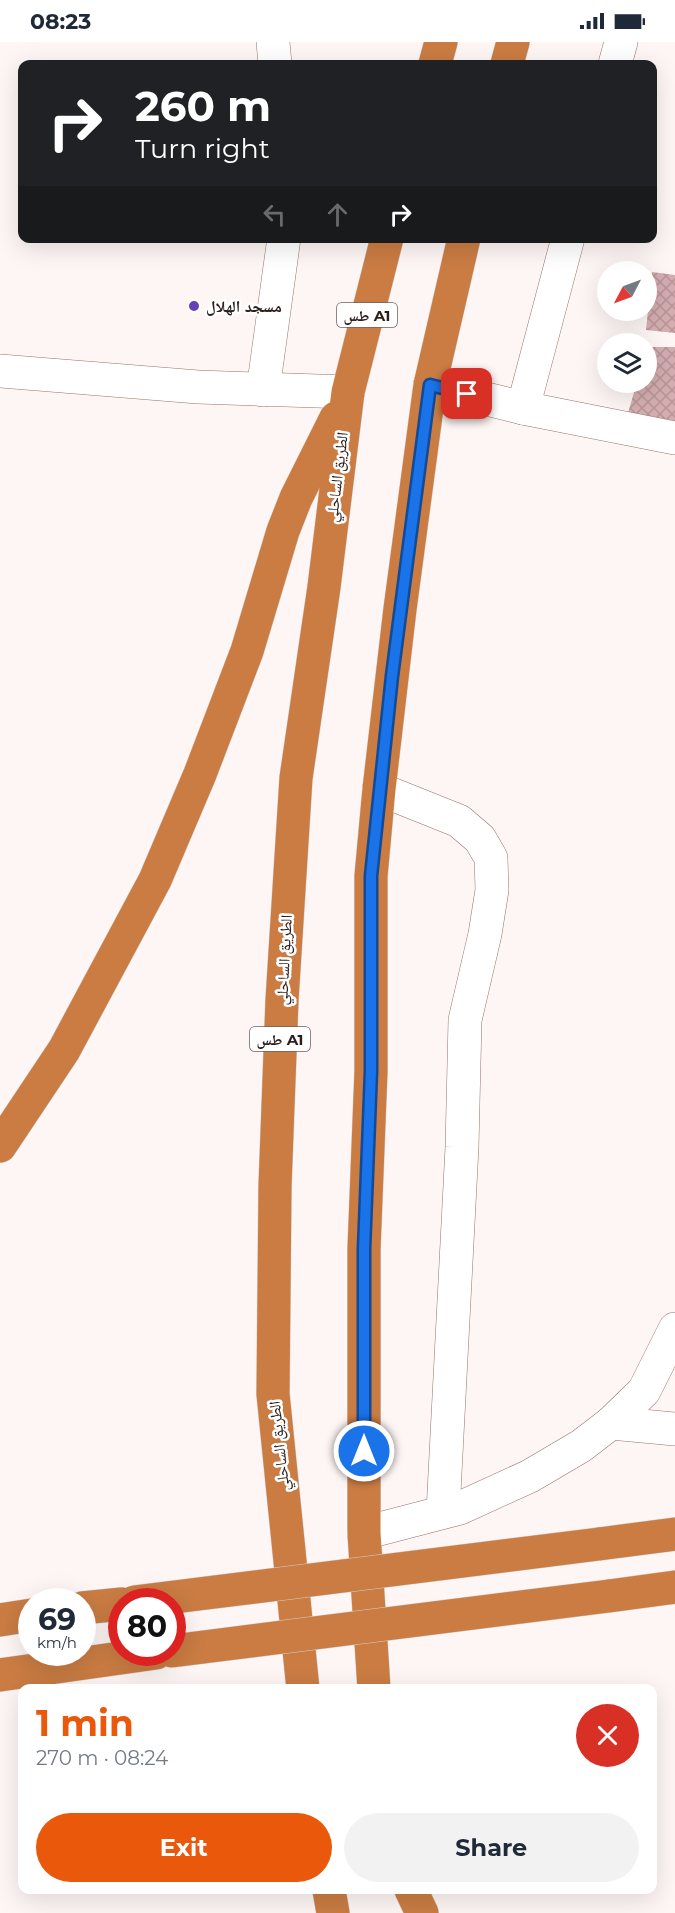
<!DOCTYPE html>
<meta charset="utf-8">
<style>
:root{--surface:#fff;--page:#f2f2f3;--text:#1f2937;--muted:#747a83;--accent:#ea580c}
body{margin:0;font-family:Montserrat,"Noto Naskh Arabic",sans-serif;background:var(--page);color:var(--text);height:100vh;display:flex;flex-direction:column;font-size:22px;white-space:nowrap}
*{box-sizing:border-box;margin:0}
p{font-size:20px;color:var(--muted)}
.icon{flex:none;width:33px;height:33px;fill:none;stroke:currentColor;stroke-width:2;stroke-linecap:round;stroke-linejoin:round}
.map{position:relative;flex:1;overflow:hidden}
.sheet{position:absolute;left:18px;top:1642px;width:639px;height:210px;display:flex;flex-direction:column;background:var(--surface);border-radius:12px;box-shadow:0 6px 24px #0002}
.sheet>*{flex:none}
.hud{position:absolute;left:18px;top:18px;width:639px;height:183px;border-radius:12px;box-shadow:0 6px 24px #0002;background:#202124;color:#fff;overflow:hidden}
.needle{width:39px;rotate:229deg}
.tools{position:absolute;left:597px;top:219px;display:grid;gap:12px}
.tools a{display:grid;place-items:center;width:60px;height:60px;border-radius:50%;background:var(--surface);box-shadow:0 6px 24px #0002;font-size:30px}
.speed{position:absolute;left:18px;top:1546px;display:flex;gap:12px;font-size:30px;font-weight:700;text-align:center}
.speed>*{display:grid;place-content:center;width:78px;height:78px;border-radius:50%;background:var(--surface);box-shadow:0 6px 24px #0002;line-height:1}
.speed small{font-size:15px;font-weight:400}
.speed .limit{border:9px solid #d22;background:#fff;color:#111}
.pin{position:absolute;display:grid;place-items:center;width:51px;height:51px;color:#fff;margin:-26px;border-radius:12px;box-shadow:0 3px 9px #0006}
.me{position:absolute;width:66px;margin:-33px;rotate:0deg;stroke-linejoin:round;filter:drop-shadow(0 0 4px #0008)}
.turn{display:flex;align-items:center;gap:21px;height:126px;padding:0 18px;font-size:27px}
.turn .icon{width:78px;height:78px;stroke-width:2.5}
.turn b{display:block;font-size:42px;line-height:51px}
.lanes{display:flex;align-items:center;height:57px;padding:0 18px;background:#0003;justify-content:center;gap:30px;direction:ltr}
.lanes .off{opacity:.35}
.round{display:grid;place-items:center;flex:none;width:63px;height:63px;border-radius:32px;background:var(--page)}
.head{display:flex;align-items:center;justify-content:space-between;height:102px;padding:0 18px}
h1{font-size:36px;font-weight:700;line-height:45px;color:var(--accent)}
.action{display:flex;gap:12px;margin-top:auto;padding:12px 18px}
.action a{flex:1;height:69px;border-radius:36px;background:var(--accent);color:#fff;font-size:24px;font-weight:700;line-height:69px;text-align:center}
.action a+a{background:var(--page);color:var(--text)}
.status{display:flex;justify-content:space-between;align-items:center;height:42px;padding:0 30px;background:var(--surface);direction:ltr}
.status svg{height:16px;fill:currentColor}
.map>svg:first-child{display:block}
.building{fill:url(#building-cross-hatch)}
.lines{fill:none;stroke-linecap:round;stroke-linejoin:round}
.minor-casing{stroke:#96746c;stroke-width:34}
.highway-casing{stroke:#d5d2d1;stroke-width:34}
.minor{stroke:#fff;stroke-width:33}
.highway{stroke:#ca7c43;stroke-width:33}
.highway-bridge-casing{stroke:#d5d2d1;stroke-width:34;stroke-linecap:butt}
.highway-bridge{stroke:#ca7c43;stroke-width:33}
.route-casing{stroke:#114b97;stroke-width:15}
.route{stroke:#1a73e8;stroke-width:10}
.poi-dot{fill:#6640b9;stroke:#fff;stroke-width:2}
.labels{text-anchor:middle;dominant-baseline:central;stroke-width:5;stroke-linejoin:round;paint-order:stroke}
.shield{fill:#fff;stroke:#6b625f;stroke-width:1.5}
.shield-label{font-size:15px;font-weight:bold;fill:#2c1e1b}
.poi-label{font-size:16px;font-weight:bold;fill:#2c1e1b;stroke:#fff;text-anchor:start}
.street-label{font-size:16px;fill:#2c1e1b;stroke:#fff}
</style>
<div class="status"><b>08:23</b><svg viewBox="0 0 49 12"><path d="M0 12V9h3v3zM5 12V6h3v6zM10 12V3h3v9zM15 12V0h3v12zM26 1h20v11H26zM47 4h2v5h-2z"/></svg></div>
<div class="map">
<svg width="675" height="1871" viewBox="0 0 675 1871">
<defs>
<pattern id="building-cross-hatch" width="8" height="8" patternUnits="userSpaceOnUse" patternTransform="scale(1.5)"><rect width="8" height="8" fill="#d4adb0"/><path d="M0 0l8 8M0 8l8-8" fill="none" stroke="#b69497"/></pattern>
</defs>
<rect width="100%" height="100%" fill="#fef6f4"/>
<g class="building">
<polygon points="652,230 675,233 675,291 646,288"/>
<polygon points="646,305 675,305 675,384 626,378 637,340 646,340"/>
</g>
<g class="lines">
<defs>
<g id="minor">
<polyline points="273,0 275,22"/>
<polyline points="615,22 621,0"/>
<polyline points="0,329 198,345 348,350"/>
<polyline points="430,343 523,366 675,396"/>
<polyline points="263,348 284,196"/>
<polyline points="523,366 568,196"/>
<polyline points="379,747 459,779 480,797 491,816 492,848 485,892 465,978 462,1105 443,1470"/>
<polyline points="611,1381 675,1387"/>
<polyline points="364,1491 460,1466 530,1434 581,1404 611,1381 644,1349 675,1287"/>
</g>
<g id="highway">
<polyline points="435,22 441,0"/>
<polyline points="507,22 513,0"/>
<polyline points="0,1104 64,1008 155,838 200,732 247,609 283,489 296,456 336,376"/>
<polyline points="599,1502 675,1492"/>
<polyline points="609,1554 675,1545"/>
<polyline points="82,1566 122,1562"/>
<polyline points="0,1578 32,1573"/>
<polyline points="0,1633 156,1611"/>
<polyline points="303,1647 273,1352 275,1144 282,958 296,736 324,545 348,350 387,196"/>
<polyline points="374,1647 364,1491 364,1207 371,1029 371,834 379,747 400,567 430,343 464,196"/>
<polyline points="329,1848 333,1871"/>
<polyline points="411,1848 422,1871"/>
</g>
</defs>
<use href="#minor" class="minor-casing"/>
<use href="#highway" class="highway-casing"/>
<use href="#minor" class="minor"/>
<use href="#highway" class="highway"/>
<defs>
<g id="highway-bridge">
<polyline points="134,1560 599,1502"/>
<polyline points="172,1609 609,1554"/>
</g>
</defs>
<use href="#highway-bridge" class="highway-bridge-casing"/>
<use href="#highway-bridge" class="highway-bridge"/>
</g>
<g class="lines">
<defs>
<polyline id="route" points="364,1409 364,1207 371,1029 371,834 392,634 430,343 467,352"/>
</defs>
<use href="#route" class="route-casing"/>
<use href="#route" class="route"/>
</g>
<circle class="poi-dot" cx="194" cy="264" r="6"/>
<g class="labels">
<g class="shield">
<rect x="337" y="261" width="60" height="24" rx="4.5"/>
<rect x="250" y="985" width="60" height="24" rx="4.5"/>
</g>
<g class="shield-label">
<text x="367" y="273">طس A1</text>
<text x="280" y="997">طس A1</text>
</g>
<g class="poi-label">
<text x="206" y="264">مسجد الهلال</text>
</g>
<g class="street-label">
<text transform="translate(337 435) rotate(-83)">الطريق الساحلي</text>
<text transform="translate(284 918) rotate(-87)">الطريق الساحلي</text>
<text transform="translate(279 1404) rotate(-96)">الطريق الساحلي</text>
</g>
</g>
</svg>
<div class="tools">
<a><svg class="needle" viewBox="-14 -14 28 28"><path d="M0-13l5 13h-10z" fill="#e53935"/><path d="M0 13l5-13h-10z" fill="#747a83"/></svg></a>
<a><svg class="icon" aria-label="layers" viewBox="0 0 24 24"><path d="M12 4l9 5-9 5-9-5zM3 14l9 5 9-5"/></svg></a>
</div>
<div class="speed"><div>69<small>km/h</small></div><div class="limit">80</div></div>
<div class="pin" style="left:467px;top:352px;background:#d93025"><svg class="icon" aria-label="arrive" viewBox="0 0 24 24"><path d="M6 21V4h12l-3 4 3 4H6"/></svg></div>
<svg class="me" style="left:364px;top:1409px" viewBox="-20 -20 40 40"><circle r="17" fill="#1a73e8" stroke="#fff" stroke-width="3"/><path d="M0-11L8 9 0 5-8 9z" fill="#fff"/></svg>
<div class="hud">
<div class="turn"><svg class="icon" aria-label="right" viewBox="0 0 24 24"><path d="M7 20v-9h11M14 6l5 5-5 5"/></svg><div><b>260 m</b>Turn right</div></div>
<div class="lanes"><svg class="icon off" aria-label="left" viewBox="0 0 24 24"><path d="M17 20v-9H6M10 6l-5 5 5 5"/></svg><svg class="icon off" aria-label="ahead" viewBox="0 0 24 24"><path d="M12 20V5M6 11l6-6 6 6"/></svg><svg class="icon" aria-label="right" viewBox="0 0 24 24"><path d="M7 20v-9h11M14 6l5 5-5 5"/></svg></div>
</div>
<section class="sheet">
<div class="head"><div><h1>1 min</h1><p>270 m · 08:24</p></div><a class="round" style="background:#d93025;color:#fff"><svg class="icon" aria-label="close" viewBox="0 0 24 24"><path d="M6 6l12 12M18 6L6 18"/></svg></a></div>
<div class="action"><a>Exit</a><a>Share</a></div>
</section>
</div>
